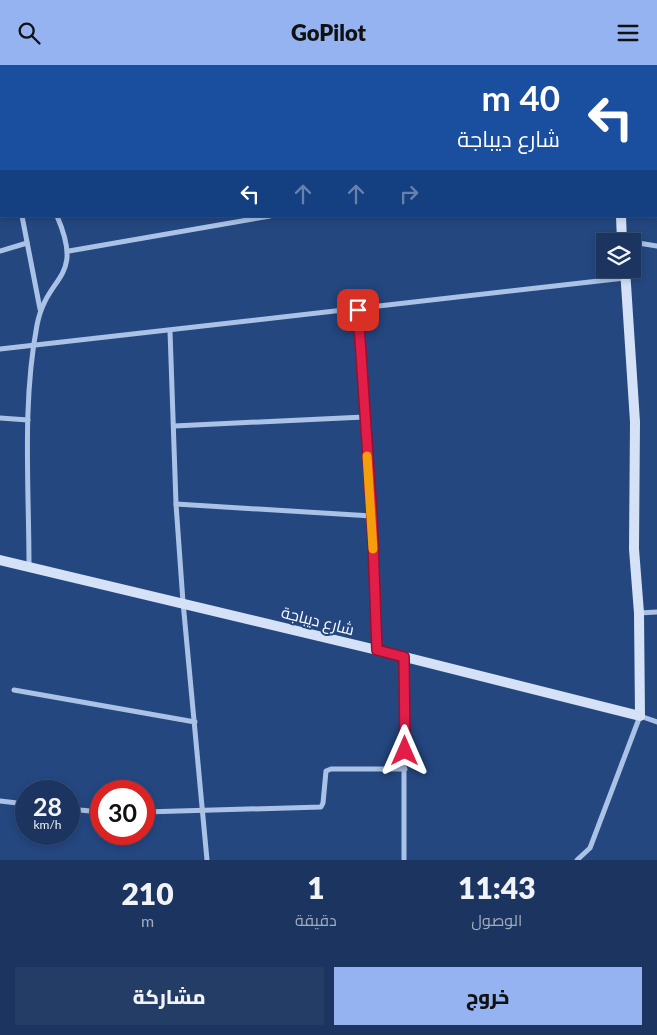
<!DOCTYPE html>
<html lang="ar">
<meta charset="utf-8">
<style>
:root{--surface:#1b3560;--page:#243d66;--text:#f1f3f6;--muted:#a0abbd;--line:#395075;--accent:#95b2f1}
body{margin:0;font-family:Lato,Cairo,sans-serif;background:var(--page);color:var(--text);direction:rtl;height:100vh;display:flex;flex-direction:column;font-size:19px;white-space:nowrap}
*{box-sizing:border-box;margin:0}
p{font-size:16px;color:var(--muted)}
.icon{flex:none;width:28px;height:28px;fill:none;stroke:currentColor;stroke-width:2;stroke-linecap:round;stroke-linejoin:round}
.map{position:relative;height:795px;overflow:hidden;direction:ltr}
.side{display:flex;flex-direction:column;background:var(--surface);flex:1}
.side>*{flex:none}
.banner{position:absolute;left:0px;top:0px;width:658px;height:152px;box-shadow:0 2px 8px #0003,0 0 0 1px var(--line);direction:rtl;background:#1a4fa0;color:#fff;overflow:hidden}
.tools{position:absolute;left:596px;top:168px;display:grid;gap:10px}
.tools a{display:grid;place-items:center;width:45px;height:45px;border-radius:0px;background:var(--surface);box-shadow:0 2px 8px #0003,0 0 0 1px var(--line);font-size:25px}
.speed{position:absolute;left:15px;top:715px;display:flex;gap:10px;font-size:25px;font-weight:700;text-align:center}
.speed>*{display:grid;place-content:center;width:65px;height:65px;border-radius:50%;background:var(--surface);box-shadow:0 2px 8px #0003,0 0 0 1px var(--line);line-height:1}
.speed small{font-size:12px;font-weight:400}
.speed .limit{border:8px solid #d22;background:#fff;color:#111}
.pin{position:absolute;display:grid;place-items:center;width:42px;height:42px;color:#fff;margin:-21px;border-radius:10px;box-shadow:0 2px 8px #0006}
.me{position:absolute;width:55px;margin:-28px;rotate:0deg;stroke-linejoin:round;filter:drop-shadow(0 0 4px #0008)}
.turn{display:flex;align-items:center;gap:18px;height:105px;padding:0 15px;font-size:22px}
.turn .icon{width:65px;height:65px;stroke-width:2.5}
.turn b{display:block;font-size:35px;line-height:42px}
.lanes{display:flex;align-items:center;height:48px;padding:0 15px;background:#0003;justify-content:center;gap:25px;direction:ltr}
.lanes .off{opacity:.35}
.eta{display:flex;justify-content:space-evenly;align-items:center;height:85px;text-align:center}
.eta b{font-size:30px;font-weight:800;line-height:35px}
.action{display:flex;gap:10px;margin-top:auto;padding:10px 15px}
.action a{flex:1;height:58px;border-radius:0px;background:var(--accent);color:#111;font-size:20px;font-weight:800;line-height:58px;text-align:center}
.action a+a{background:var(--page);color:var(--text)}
header{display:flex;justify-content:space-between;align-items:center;height:65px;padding:0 15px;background:var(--accent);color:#111;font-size:22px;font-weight:800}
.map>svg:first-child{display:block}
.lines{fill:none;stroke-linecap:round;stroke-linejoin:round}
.street{stroke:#aac2e6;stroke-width:5}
.secondary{stroke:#d4e1f6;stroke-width:10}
.route-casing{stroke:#92132f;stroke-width:12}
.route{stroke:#e11d48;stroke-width:9}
.slow{stroke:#f59e0b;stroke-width:9}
.labels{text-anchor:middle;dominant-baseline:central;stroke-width:4;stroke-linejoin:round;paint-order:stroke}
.street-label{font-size:16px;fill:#fff;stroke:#244780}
</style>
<header><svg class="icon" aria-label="menu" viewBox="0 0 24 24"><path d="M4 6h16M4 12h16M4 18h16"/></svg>GoPilot<svg class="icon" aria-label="search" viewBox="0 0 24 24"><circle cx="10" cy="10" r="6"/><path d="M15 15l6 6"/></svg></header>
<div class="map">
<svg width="657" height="795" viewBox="0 0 657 795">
<rect width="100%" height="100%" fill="#244780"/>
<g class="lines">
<g class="street">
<polyline points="496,0 496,1"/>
<polyline points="7,1 10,0"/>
<polyline points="36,1 37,0"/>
<polyline points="0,5 1,4"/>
<polyline points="656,5 657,5"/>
<polyline points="0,106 1,106"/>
<polyline points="22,151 40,244"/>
<polyline points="632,177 657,181"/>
<polyline points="0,186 27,178"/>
<polyline points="69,186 270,151"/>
<polyline points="358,245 372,451 377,585"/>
<polyline points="170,266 176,439 183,537 207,795"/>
<polyline points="0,284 625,213"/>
<polyline points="0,353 28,355"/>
<polyline points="174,361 364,352"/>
<polyline points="176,439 372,451"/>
<path d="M29,501C29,421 22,339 37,260C47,208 85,216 57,151"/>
<polyline points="639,548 657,547"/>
<polyline points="14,625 195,657"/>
<polyline points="0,736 26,739"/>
<polyline points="69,744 101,747"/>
<polyline points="144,747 321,742 323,738 326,706 331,704 405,704"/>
<polyline points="404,795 404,592"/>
<polyline points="577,795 590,783 640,651 657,657"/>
</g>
<g class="secondary">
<polyline points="610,0 611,1"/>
<polyline points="621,151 622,176"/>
<polyline points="0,495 377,585 640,651 639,548 634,484 635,357 625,204"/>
</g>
</g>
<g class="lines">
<defs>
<polyline id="route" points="358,245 372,451 377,585 404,592 405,686"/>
</defs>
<use href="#route" class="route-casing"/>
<use href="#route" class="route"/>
<polyline class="slow" points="367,391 373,484"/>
</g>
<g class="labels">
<g class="street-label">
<text transform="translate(318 555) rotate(14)">شارع ديباجة</text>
</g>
</g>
</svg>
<div class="tools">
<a><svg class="icon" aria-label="layers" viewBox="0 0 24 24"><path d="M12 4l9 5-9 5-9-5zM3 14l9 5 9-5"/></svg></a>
</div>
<div class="speed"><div>28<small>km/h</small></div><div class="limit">30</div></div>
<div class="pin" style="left:358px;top:245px;background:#d93025"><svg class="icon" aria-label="arrive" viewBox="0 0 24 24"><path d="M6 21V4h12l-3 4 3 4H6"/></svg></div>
<svg class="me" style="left:405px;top:686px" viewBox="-20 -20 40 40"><path d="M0-17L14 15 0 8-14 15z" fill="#e11d48" stroke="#fff" stroke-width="4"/></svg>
<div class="banner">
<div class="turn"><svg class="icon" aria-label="left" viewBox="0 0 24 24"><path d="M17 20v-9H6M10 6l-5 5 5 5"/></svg><div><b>40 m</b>شارع ديباجة</div></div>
<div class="lanes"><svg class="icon" aria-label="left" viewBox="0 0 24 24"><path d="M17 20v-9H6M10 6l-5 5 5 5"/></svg><svg class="icon off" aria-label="ahead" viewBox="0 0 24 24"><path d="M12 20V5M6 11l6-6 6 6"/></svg><svg class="icon off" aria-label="ahead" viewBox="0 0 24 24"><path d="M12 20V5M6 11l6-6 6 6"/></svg><svg class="icon off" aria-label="right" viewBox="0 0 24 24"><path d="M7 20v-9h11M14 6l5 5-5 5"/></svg></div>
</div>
</div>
<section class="side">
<div class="eta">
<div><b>11:43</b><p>الوصول</p></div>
<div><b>1</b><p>دقيقة</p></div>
<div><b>210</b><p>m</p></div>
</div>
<div class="action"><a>خروج</a><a>مشاركة</a></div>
</section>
